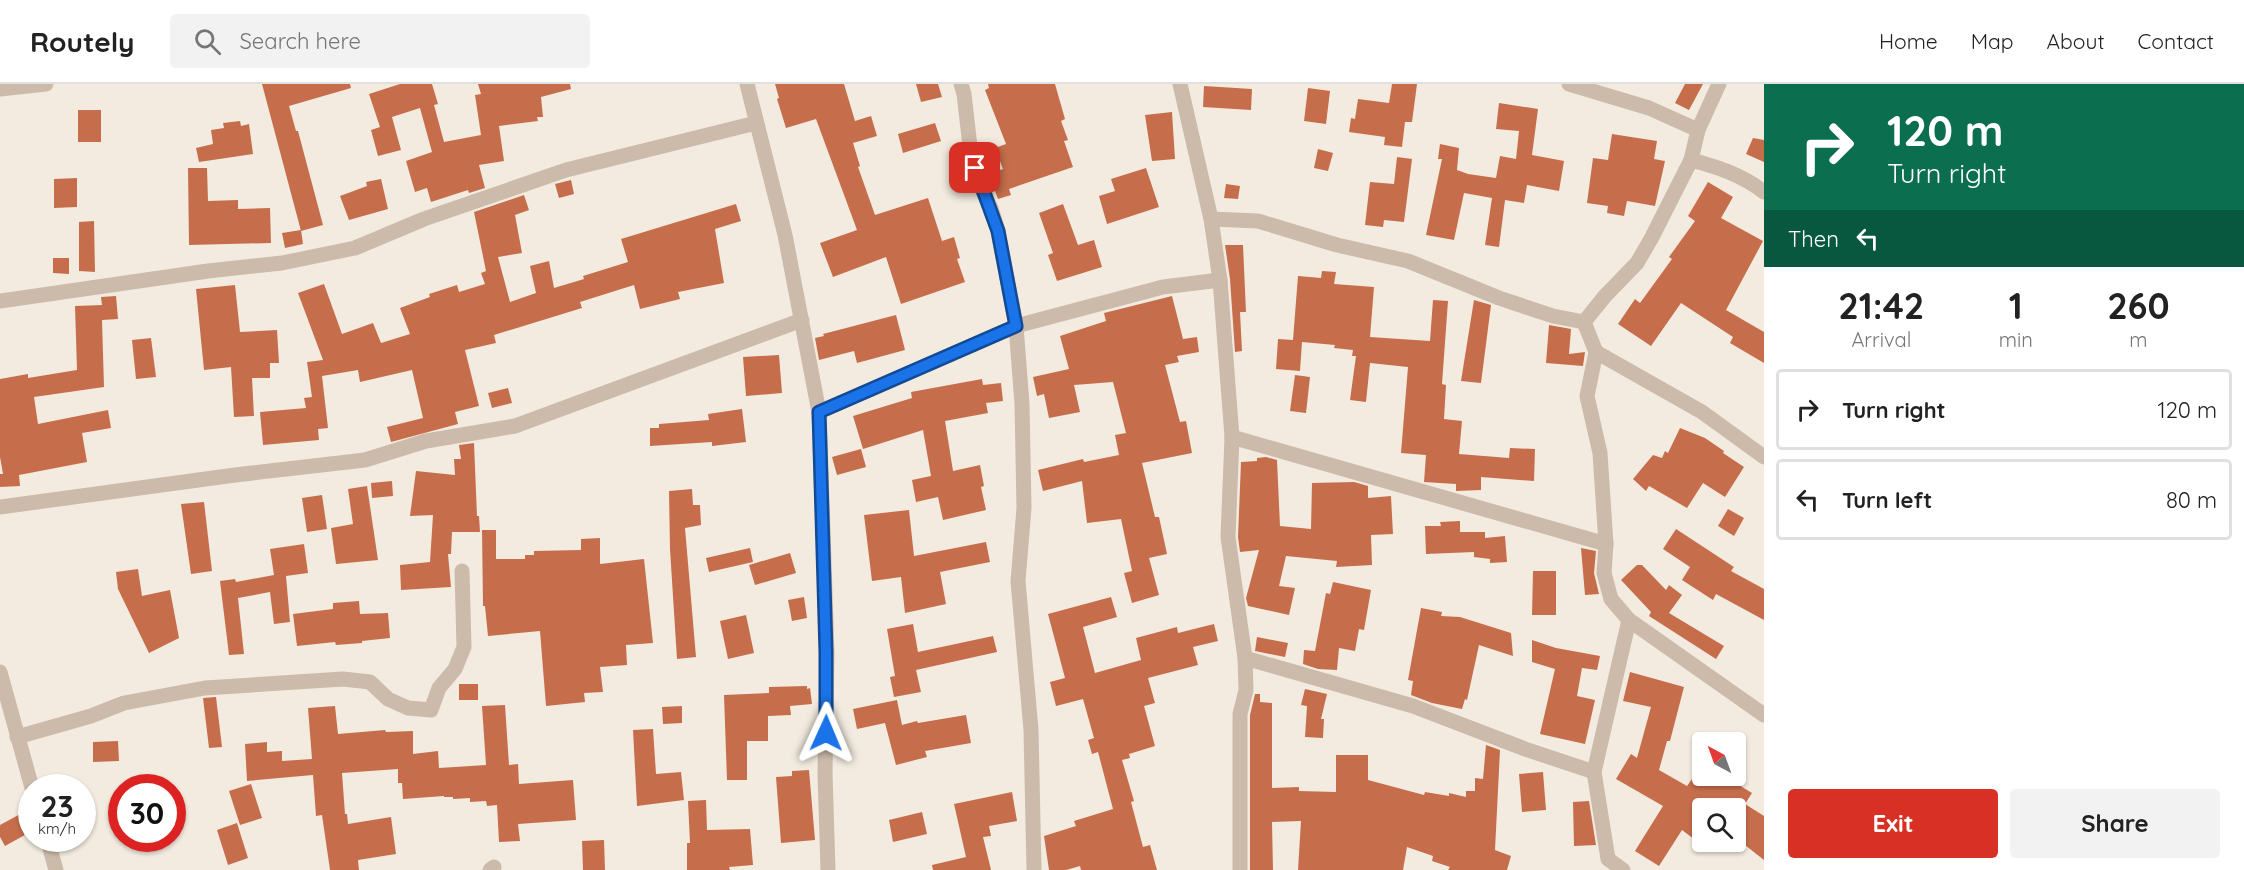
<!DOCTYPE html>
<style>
:root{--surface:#fff;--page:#f2f2f2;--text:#222;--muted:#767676;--line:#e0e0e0;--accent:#d93025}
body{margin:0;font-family:Quicksand,sans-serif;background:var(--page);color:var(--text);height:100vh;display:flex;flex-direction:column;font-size:22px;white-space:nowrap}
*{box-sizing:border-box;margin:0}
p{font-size:20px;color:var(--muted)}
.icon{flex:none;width:33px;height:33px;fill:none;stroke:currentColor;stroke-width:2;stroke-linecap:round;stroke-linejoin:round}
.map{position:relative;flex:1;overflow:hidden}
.sheet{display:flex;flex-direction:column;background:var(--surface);width:480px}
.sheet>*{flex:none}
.guide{background:#0b6e4f;color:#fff;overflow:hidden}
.needle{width:39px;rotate:319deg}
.fabs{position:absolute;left:1692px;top:648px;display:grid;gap:12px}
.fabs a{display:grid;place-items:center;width:54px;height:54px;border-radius:6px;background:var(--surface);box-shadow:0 2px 4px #0004;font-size:30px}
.speed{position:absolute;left:18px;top:690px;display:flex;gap:12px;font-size:30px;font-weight:700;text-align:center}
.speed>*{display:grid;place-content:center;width:78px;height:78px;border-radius:50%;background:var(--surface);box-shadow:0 2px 4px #0004;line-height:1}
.speed small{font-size:15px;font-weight:400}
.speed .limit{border:9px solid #d22;background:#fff;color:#111}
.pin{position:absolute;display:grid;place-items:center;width:51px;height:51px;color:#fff;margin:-26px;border-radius:12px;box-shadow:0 3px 9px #0006}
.me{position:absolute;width:66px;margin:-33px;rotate:1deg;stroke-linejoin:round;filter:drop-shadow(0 0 4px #0008)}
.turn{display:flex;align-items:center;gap:21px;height:126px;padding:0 24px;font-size:27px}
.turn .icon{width:78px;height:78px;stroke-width:2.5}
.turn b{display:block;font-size:42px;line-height:51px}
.then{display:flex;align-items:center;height:57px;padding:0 24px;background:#0003;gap:12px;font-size:22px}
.eta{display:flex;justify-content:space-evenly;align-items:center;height:102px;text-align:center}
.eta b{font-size:36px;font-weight:800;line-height:42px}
.action{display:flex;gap:12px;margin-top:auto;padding:12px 24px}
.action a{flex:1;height:69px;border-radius:6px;background:var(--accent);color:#fff;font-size:24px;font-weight:800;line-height:69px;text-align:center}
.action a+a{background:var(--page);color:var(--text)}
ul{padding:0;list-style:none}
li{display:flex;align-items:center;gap:18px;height:81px;margin:0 12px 9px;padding:0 12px;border:3px solid var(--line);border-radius:6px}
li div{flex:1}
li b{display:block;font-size:22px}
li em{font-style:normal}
header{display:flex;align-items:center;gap:36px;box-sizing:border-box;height:84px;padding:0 30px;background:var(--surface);border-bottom:2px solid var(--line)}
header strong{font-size:28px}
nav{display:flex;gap:33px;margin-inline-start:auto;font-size:21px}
.search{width:420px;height:54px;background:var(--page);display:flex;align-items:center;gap:15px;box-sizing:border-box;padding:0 21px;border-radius:6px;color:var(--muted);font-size:22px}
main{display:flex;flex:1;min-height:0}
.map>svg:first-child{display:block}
.building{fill:#c66e4b}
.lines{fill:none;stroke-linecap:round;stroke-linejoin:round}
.street{stroke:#ccbbab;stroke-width:15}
.route-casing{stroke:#114b97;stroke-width:15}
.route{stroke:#1a73e8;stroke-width:10}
</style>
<header>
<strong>Routely</strong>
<div class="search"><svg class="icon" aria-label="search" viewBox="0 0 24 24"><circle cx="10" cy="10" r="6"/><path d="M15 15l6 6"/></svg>Search here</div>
<nav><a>Home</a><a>Map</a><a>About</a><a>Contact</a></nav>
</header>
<main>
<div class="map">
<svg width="1764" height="786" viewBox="0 0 1764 786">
<rect width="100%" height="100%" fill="#f3ebdf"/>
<g class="building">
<polygon points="262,0 350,0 351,4 289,22 296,47 298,47 323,141 301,147"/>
<polygon points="400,0 432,0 438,20 434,21 444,58 481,51 475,11 481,10 478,0 570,0 571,5 541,13 543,33 537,33 538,37 499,42 504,77 479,81 485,104 469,109 468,106 431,118 427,104 415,108 406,77 432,68 420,24 392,33 401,66 378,72 371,46 380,43 369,10"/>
<polygon points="775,0 844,0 855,37 871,32 877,52 853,59 860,82 858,83 875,131 928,114 942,157 954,153 960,174 957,175 965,198 901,220 886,173 833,193 820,159 857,146 816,35 786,44 777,15 779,14"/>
<polygon points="916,0 938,0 942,13 921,18"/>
<polygon points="988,0 1055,0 1065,35 1061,37 1068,56 1064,57 1073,83 1009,105 1011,111 998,115 989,90 1003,85 995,64 1006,60 985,6 989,4"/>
<polygon points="1392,0 1417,0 1412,38 1405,38 1402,63 1384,61 1385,53 1349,48 1351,34 1355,35 1358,15 1389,19"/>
<polygon points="1685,0 1703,0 1689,26 1675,19"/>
<polygon points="1204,2 1252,5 1251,26 1203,23"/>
<polygon points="1308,4 1330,7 1326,40 1304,37"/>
<polygon points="1499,19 1538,25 1532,71 1564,77 1559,107 1527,101 1524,119 1505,116 1499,163 1485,161 1492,114 1464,109 1454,156 1426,151 1442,75 1438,75 1440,60 1459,64 1457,86 1468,90 1496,94 1500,72 1516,75 1519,47 1496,45"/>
<rect x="78" y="26" width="23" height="32"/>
<polygon points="1172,28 1175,75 1152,77 1145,31"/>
<polygon points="240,37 241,42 249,40 253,70 199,78 196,64 213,60 211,46 224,44 223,39"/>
<polygon points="935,39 941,57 903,69 898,50"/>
<polygon points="1612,50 1657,57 1654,75 1665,77 1655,122 1627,117 1624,132 1607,129 1608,122 1587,119 1593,74 1608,76"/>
<polygon points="1753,54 1764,56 1764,78 1746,70"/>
<polygon points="1318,65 1333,69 1328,87 1314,84"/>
<polygon points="1397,73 1412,75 1404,138 1384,136 1383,143 1365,141 1370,98 1394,100"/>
<polygon points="188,84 207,84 208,117 238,116 238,125 270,124 271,159 189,161"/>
<polygon points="1146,84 1159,123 1107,140 1099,112 1115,107 1111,95"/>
<polygon points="77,94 77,123 54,124 54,95"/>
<polygon points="381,95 388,125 349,136 340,112 367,102 366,98"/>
<polygon points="571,96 574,110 559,114 555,100"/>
<polygon points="1708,98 1733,113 1721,134 1763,157 1726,226 1764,248 1764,279 1730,259 1733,253 1681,219 1651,262 1618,240 1635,215 1640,219 1672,175 1669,173 1695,137 1688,132"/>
<polygon points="1226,100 1240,102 1238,115 1224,114"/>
<polygon points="524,111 529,126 515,131 522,169 498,173 510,218 536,209 530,182 549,177 554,204 584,195 583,192 628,178 621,155 736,120 741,137 715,145 724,199 678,208 680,215 640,225 634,201 580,218 582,224 494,251 496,259 465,266 479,322 455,328 458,340 391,358 387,343 423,334 412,286 360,298 358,286 322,292 328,344 318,345 319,356 263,361 260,328 306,324 304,314 312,313 307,278 323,276 298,209 324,200 342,250 373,239 381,259 410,250 400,224 430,213 429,210 457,201 459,208 485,200 481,189 486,187 474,128"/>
<polygon points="1063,120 1078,161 1094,156 1102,183 1057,197 1048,171 1053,169 1039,129"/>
<polygon points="94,137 95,188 79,187 79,138"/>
<polygon points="301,146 303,160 285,164 282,149"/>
<polygon points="1225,161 1243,161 1246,228 1240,228 1242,267 1235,268 1230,195"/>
<polygon points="53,174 69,174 69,190 53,189"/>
<polygon points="1322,187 1336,188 1334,200 1374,203 1370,253 1430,257 1433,216 1448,217 1442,300 1446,301 1444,335 1462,337 1459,370 1509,374 1510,364 1535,365 1534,397 1481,393 1481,406 1456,407 1456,400 1424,398 1426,371 1401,369 1408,283 1370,279 1366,318 1350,316 1356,272 1352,272 1353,266 1334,264 1335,261 1302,258 1300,287 1276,285 1278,255 1293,256 1298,192 1321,194"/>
<polygon points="235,201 240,248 277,246 279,279 270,279 270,294 252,294 254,332 234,333 231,283 204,286 196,205"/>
<polygon points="116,212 118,235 102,236 104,303 34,313 38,340 108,326 111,344 82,349 87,378 19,391 20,402 0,403 0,390 3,390 0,373 0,295 28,290 28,294 77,286 75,222 102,221 101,213"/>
<polygon points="1172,212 1183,255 1197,253 1199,268 1177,272 1179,278 1165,281 1180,338 1186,337 1192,369 1142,379 1155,433 1159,433 1167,470 1149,474 1159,511 1132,519 1124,489 1132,487 1121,435 1087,439 1082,397 1043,407 1038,386 1083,375 1084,378 1119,371 1115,351 1126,349 1113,298 1074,301 1080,328 1049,334 1044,310 1037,312 1033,293 1069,285 1060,252 1106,237 1104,229"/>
<polygon points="1474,216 1491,221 1481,299 1461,297"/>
<polygon points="896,231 905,266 857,279 854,267 819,276 815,254 824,252 823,250"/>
<polygon points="1549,241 1571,245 1569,270 1585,268 1583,282 1546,279"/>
<polygon points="151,254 156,293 136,295 132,256"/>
<polygon points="779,271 782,309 746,312 743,273"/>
<polygon points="1295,291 1310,293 1306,329 1290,327"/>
<polygon points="982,295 983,301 1001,299 1003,317 986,319 988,329 945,337 953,387 980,381 984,402 981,403 986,426 943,436 938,413 916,418 912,396 931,392 923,346 863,365 853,332 912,314 911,308"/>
<polygon points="508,304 512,319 492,324 488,309"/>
<polygon points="742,325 746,358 712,362 712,358 650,362 650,344 659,344 659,340 709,336 708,330"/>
<polygon points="1680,344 1705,354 1724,367 1723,369 1744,383 1725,413 1703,399 1687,424 1649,402 1646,407 1633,395 1653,371 1662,374 1665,367 1668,369"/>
<polygon points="474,359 477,432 479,432 480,448 452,448 451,470 448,470 451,503 401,506 400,481 430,478 433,431 410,432 416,387 455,391 454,375 461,375 459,361"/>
<polygon points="861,365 866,383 837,391 832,373"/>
<polygon points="1266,373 1277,376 1280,442 1311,445 1312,399 1354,398 1368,402 1368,414 1391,412 1393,450 1371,451 1372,481 1336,483 1337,477 1286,472 1279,502 1295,504 1289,531 1248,522 1246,514 1259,466 1240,468 1238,453 1241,378 1257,377 1257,374"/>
<polygon points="392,397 393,412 372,414 371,399"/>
<polygon points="367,402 378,476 336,480 331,444 353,440 348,405"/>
<polygon points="692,405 693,421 700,421 701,441 685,444 696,573 677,575 670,465 669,407"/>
<polygon points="322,411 327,445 307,448 302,414"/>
<polygon points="204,418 212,487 191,490 181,420"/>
<polygon points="1728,425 1744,434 1734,452 1718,442"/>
<polygon points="909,426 914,472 986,458 990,478 940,488 946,520 905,529 901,493 872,497 864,431"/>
<polygon points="1460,437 1460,448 1485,448 1485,454 1505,452 1507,478 1490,479 1490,475 1474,473 1474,468 1426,470 1425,442 1441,442 1440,438"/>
<polygon points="1676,445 1734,483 1731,487 1764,505 1764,536 1716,510 1713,516 1682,496 1690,483 1663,465"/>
<polygon points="482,446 496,446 496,475 525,475 525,471 534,471 534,467 581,466 581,455 600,454 600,480 644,475 653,559 626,561 627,581 600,583 603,608 584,609 585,618 546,622 540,547 488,552 485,522 483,522"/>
<polygon points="304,460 308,489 286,492 290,538 274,540 270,508 238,514 244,570 229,571 220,497 235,495 236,498 274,491 270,465"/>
<polygon points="750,464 753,478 709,488 706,474"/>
<polygon points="1581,464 1596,467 1594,489 1599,510 1585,511"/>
<polygon points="790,469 796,489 755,501 749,481"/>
<polygon points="1637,481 1642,481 1666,506 1669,501 1682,511 1669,529 1724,562 1716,575 1649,532 1651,528 1621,496"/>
<polygon points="138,485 142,512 170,506 179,554 149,569 118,505 116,488"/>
<polygon points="1533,487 1556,487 1556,531 1532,531"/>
<polygon points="1333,498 1371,506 1364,546 1359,545 1355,567 1339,564 1337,586 1318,585 1303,580 1304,566 1315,567 1326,509 1330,510"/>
<polygon points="804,513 807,534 792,537 788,516"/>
<polygon points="1111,513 1117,533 1083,543 1095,589 1141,576 1136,554 1177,543 1178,549 1214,540 1218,557 1193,563 1198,581 1148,594 1155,619 1144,622 1155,662 1129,670 1130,674 1122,676 1134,717 1131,718 1143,763 1150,761 1157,786 1081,786 1080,782 1066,786 1049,786 1044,752 1076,742 1074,737 1113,725 1098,668 1092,670 1088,656 1094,654 1083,615 1056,622 1050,598 1065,594 1048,530"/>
<polygon points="359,517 360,530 388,529 390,554 362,557 362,559 336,561 335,558 297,562 293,530 333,525 333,519"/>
<polygon points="1421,524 1442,528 1441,532 1460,533 1511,549 1513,572 1479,561 1467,616 1465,615 1462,625 1432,619 1411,611 1413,597 1408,596"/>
<polygon points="746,531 754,569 728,575 720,537"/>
<polygon points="913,540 918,568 993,552 997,568 916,586 921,608 894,613 890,593 895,592 887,545"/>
<polygon points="1257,553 1288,559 1285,573 1255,567"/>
<polygon points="1532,556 1556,564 1600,572 1597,586 1582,584 1577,612 1595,616 1585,660 1540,650 1555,585 1532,578"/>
<polygon points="1630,588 1684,603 1670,657 1667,657 1659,686 1687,702 1694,692 1724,692 1752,709 1745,720 1764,732 1764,776 1736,754 1736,724 1702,724 1702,743 1694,755 1682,746 1659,782 1635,767 1663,722 1616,695 1631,670 1637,674 1651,623 1623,617"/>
<rect x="459" y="600" width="19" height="16"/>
<polygon points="807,602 807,605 810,604 812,620 790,622 791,631 768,632 768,657 747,657 747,696 727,696 724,611 769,609 769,603"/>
<polygon points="1305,605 1327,610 1321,635 1324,635 1323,654 1305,653 1307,622 1301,621"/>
<polygon points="1255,610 1260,610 1260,618 1272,619 1272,704 1299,703 1299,707 1336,708 1336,671 1368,671 1368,696 1424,711 1425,708 1449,712 1449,709 1466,713 1466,707 1475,707 1475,694 1483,695 1486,661 1500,666 1495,766 1511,772 1507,786 1448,786 1450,783 1432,777 1433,772 1407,763 1403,786 1298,786 1301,737 1272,738 1273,786 1250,786 1250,631"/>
<polygon points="216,613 222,663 209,664 203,614"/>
<polygon points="897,616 902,641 917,637 918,639 966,631 971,659 925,667 927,673 896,681 885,639 857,645 853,625"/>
<polygon points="505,621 509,681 518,680 519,700 573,696 576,736 518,740 520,757 499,758 497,721 487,722 486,717 470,718 470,714 453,715 453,713 444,713 444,712 403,715 402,699 398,699 398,685 342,689 345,730 347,730 348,740 391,733 396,770 358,776 359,786 330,786 322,731 316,732 313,691 247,697 245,660 267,658 267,668 282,667 282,677 312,675 308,624 335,622 338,650 385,646 386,648 413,647 413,670 438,667 439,684 486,681 482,622"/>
<polygon points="682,622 682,639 663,640 662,623"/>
<polygon points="653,645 656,690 681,688 684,716 637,722 633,646"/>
<polygon points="118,657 119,677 93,678 93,658"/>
<polygon points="809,686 815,756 781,759 776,693 792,692 792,687"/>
<polygon points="1543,688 1546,726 1522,728 1519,690"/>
<polygon points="251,700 262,734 240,741 229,707"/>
<polygon points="1012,708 1017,737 989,742 991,752 983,753 991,786 933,786 932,781 966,773 954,720"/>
<polygon points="706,716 707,746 750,745 753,781 729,783 730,786 687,786 687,759 690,759 688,717"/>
<polygon points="1589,717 1596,761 1574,762 1573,718"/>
<polygon points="24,728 32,741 32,747 5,762 0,753 0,741"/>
<polygon points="922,728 927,750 893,758 889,736"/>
<polygon points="237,739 248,774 228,781 217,746"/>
<polygon points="604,756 605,786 583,786 582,757"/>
</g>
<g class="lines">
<g class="street">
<polyline points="747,0 785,151 819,328 827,568 825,689 828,786"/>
<polyline points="961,0 964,10 971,71 978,97 991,124 998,147 1016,242 1022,320 1024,424 1018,497 1031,646 1034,786"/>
<polyline points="1180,0 1211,135 1220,196 1232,353 1228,453 1245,574 1246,606 1240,630 1240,786"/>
<polyline points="1569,0 1649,24 1698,46"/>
<polyline points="1719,0 1698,46 1691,76 1651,155 1637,179 1605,212 1584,238 1596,268 1587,312 1600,369 1606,460 1604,489 1611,515 1629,536 1764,631"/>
<polyline points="0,5 46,0"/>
<path d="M1691,76C1718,83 1742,91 1764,108"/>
<polyline points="1211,135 1258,137 1337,161 1408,177 1499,214 1553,232 1584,238"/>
<polyline points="0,217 208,187 282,179 355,164 424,135 566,86 756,39"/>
<polyline points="1596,268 1702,328 1764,373"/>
<polyline points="819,328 1016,242 1163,203 1220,196"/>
<polyline points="1232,353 1606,460"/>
<polyline points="0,423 235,391 365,376 426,357 515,342 802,236"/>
<polyline points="1245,574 1413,622 1525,665 1594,688"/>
<polyline points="0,588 32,704"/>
<polyline points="17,653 91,632 124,619 205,604 343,595 370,598 388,615 408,624 431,626 439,604 455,585 464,563 462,487"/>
<polyline points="47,754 56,786"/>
<polyline points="490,786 494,783"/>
<polyline points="1623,786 1608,775 1594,688 1629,536"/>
</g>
</g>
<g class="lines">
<defs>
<polyline id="route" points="826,649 826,568 819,328 1016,242 998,147 975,84"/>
</defs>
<use href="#route" class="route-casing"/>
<use href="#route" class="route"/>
</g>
</svg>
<div class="fabs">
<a><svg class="needle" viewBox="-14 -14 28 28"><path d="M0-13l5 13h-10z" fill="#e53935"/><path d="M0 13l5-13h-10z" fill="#767676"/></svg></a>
<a><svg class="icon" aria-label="search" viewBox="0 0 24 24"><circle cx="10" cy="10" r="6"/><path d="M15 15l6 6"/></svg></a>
</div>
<div class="speed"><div>23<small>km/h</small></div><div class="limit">30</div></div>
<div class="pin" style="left:975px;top:84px;background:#d93025"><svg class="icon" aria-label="arrive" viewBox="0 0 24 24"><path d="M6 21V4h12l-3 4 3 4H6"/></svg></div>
<svg class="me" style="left:826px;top:649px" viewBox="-20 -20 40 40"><path d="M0-17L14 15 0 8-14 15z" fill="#1a73e8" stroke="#fff" stroke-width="4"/></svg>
</div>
<section class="sheet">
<div class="guide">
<div class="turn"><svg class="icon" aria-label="right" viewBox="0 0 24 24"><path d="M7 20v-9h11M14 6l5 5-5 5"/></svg><div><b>120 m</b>Turn right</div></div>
<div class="then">Then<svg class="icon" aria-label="left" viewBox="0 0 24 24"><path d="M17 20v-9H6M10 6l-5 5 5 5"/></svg></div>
</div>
<div class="eta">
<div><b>21:42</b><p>Arrival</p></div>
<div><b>1</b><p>min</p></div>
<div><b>260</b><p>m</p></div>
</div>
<ul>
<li><svg class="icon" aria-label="right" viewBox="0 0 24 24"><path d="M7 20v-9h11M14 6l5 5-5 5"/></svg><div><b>Turn right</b></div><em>120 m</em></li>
<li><svg class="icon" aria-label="left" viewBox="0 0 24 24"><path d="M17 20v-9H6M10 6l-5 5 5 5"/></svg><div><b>Turn left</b></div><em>80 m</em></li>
</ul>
<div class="action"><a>Exit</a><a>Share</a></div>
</section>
</main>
